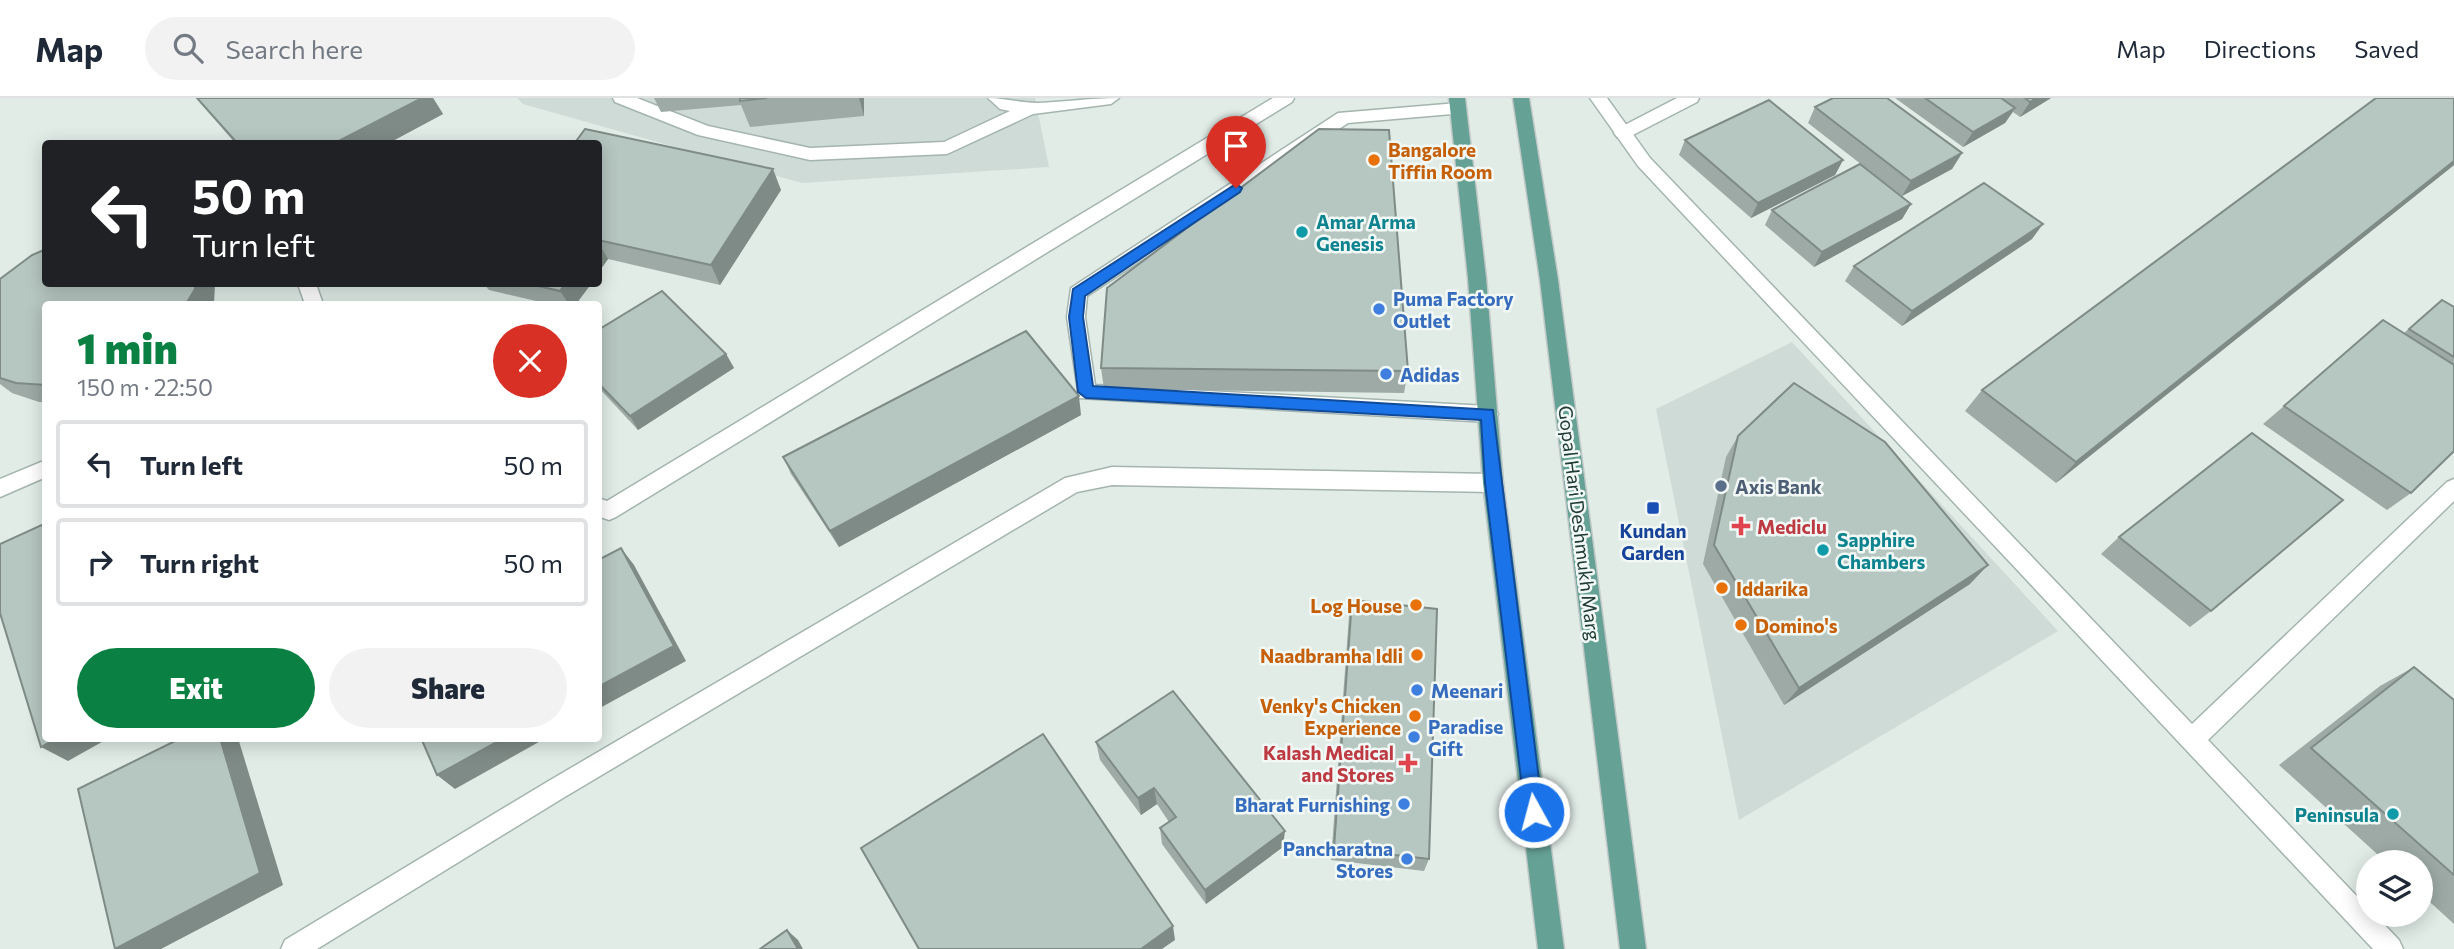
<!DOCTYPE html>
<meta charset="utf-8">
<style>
:root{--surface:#fff;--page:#f2f2f3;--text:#1f2937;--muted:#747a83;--line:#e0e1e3;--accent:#0b8043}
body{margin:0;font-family:Commissioner,sans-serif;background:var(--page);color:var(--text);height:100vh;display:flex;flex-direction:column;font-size:26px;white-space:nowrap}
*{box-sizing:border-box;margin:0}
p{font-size:23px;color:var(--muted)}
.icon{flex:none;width:38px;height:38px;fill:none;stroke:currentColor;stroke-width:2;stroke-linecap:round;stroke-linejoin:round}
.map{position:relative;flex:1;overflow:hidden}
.drawer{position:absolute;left:42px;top:203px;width:560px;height:441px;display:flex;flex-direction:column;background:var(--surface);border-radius:7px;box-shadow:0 4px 18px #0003}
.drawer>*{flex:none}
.top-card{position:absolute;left:42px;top:42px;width:560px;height:147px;border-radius:7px;box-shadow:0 4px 18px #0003;background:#202124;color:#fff;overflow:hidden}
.controls{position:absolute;left:2356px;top:752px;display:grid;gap:14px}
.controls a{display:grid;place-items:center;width:77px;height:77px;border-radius:50%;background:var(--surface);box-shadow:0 4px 18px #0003;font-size:35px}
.pin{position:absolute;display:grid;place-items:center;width:60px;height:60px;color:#fff;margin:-72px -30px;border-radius:50% 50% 50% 0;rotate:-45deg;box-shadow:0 0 7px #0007}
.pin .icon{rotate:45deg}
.me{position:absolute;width:77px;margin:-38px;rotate:353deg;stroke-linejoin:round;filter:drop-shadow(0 0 5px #0008)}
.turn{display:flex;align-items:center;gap:24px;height:147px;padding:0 35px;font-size:32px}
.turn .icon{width:91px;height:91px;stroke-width:2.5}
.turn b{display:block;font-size:49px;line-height:60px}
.round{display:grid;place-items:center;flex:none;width:74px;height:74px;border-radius:37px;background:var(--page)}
.head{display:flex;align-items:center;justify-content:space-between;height:119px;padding:0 35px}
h1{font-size:42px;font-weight:800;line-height:52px;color:var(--accent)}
.primary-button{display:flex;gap:14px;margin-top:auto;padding:14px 35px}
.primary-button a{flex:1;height:80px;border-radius:42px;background:var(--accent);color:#fff;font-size:28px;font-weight:800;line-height:80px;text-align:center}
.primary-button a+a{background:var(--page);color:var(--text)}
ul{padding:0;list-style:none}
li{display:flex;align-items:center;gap:21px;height:88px;margin:0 14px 10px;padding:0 21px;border:4px solid var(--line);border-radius:7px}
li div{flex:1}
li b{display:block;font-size:26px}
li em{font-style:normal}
header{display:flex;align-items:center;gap:42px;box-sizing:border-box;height:98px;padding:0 35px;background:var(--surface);border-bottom:2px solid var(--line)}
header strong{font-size:33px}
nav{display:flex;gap:38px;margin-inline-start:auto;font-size:24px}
.search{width:490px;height:63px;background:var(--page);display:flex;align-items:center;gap:18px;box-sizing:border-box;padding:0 24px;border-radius:38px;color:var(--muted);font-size:26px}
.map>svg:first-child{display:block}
.built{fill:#cfdbd6}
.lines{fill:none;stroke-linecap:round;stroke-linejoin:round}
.service-casing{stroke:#a4b4ae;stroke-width:3}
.minor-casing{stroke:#a4b4ae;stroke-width:3}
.primary-casing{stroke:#c1c8c7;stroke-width:3}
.service{fill:#fff;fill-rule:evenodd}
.minor{fill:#fff;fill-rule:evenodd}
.primary{fill:#65a194;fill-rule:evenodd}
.wall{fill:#9daaa5}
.shaded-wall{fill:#7f8b86}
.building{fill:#b6c6c0;stroke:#7f8b86;stroke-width:2}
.route{fill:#1a73e8;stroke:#114b97;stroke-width:2}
.food-dot{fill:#e8710a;stroke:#f1f8f5;stroke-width:2.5}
.culture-dot{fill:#0f9aa8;stroke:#f1f8f5;stroke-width:2.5}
.shop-dot{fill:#3f7fe0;stroke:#f1f8f5;stroke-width:2.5}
.service-dot{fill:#5c6f8a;stroke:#f1f8f5;stroke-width:2.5}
.transit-dot{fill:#1a4fb4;stroke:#f1f8f5;stroke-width:2.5}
.health-dot{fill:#e0444e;stroke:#f1f8f5;stroke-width:2.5}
.labels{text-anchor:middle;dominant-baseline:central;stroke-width:5;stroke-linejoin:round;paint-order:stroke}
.food-label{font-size:19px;font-weight:bold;fill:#c56008;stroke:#f1f8f5;text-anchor:start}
.culture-label{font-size:19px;font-weight:bold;fill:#0d838f;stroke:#f1f8f5;text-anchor:start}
.shop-label{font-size:19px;font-weight:bold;fill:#366cbe;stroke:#f1f8f5;text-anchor:start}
.service-label{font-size:19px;font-weight:bold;fill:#4e5e75;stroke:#f1f8f5;text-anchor:start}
.street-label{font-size:19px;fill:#213c36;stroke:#f1f8f5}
.health-label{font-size:19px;font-weight:bold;fill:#be3a42;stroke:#f1f8f5;text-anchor:start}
.transit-label{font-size:19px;font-weight:bold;fill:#164399;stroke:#f1f8f5}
</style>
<header>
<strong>Map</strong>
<div class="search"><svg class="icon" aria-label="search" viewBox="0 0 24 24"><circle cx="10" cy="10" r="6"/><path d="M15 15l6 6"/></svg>Search here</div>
<nav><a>Map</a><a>Directions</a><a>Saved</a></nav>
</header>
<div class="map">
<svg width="2454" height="851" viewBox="0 0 2454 851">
<rect width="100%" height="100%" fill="#e1ece7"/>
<g class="built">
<polygon points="517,0 1035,0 1049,69 802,85 523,6"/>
<polygon points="1792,244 2058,533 1739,722 1656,311"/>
</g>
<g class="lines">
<defs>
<g id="service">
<path d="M613,0H637L708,28L810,50L944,44L1010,13L1000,11L988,0C1005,0 1020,5 1037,5C1064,4 1091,0 1119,0L1111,6L1033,16L947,56L810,62L698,37L615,4Z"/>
<polygon points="1677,0 1699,0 1697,4 1629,39 1617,39 1614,35 1617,31"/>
<polygon points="298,186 316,186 323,206 305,206"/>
</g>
<g id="minor">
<polygon points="1273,0 1294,0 1292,4 616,419 609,422 598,418 598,400 607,403"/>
<polygon points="1590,0 1607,0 1650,60 2192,626 2447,384 2454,381 2454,403 2208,642 2368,810 2368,817 2375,817 2399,842 2403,851 2373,851 1638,68"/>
<polygon points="1458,5 1464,7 1466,11 1464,15 1348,25 1087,198 1085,219 1095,287 1488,308 1495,310 1498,316 1495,322 1488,324 1079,300 1067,219 1071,190 1338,15"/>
<polygon points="46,362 46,379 0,399 0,381"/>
<polygon points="1112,369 1493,376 1500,379 1503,385 1500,391 1493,394 1112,387 1077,394 563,700 317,851 281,851 285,842 547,684 1065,380"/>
</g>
<g id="primary">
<polygon points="1449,0 1465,0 1486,180 1503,385 1564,851 1538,851 1483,385 1468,180"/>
<polygon points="1513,0 1529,0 1558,182 1646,851 1620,851 1540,182"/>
</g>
</defs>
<use href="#service" class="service-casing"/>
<use href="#minor" class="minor-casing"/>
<use href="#primary" class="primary-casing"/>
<use href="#service" class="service"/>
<use href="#minor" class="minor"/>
<use href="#primary" class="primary"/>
</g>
<g class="wall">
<polygon points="196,0 433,0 443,16 387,46 236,46"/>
<polygon points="654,0 864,0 864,18 750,29 741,7 661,14"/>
<polygon points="1895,0 2051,0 2020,19 2013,14 2005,25 1963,49"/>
<polygon points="2454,0 2454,67 2056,385 1965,313 1982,292"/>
<polygon points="1815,9 1962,55 1952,71 1902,98 1808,25"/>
<polygon points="1685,42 1843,62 1835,77 1751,120 1679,57"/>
<polygon points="598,46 781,92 720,187 608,161 598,175"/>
<polygon points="1911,106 1902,121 1814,169 1765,127 1772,112"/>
<polygon points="2032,141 1902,228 1845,183 1854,168"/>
<polygon points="0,181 46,186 215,186 216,187 46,206 46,304 39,304 12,295 0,286"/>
<polygon points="484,186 591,186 576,206 549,206 489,192"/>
<polygon points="2442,202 2454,209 2454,353 2411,395 2387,412 2263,326 2284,308 2404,235"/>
<polygon points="598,232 726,256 734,270 638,332 598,289"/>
<polygon points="1101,270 1408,273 1404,295 1104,291"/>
<polygon points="1081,317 839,449 791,376 783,359"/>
<polygon points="1738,338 1970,486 1784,607 1703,466 1726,359"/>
<polygon points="2119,439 2211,513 2190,529 2101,456"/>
<polygon points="1352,502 1429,761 1424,773 1331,762 1349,518"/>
<polygon points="2414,569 2454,602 2454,826 2420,795 2420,765 2387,765 2279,667 2380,588"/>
<polygon points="1096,644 1283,749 1206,806 1162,746 1160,730 1169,724 1157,706 1141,717 1100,662"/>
</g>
<g class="shaded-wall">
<polygon points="422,0 433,0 443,16 387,46 333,46"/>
<polygon points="859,0 864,0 864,18"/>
<polygon points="2036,0 2051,0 2020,19 2030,4"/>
<polygon points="2015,10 2005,25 1963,49 1973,34"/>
<polygon points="1962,55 1952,71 1902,98 1911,83"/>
<polygon points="1843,62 1835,77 1751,120 1758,105"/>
<polygon points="2454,63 2454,67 2056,385 2076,364"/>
<polygon points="773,71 781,92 720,187 711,167"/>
<polygon points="1911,106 1902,121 1814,169 1822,154"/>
<polygon points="2043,126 2032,141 1902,228 1912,213"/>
<polygon points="598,144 608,161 598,175"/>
<polygon points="195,186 215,186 214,206 186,206"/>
<polygon points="565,186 591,186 576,206 569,206 560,193"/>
<polygon points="726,256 734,270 638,332 630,318"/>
<polygon points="1079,298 1081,317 839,449 830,433"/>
<polygon points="621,450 634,467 686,563 598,611 598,589"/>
<polygon points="1988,467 1970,486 1784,607 1799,590"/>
<polygon points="57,640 109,640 68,663 41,649"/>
<polygon points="220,640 238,640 283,787 161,851 115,851"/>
<polygon points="504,640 546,640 455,691 437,677"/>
<polygon points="1154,690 1157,706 1141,717 1138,700"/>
<polygon points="1285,733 1283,749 1206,806 1205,792"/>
<polygon points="1173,828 1175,842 1162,851 1141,851"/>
<polygon points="787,832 798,842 803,851 798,851"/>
</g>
<g class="building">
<polygon points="197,0 422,0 333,46 238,46"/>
<polygon points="740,0 767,0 740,3"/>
<polygon points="1833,0 1887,0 1962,55 1911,83 1815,9"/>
<polygon points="1925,0 2001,0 2015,10 1973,34"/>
<polygon points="2025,0 2036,0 2030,4"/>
<polygon points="2376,0 2454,0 2454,63 2076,364 1982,292"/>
<polygon points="1769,2 1843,62 1758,105 1685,42"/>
<polygon points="585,31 773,71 711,167 598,142 598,46 574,46"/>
<polygon points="1319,31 1389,32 1408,273 1101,270 1107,190"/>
<polygon points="1860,66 1911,106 1822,154 1772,112"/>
<polygon points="1984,85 2043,126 1912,213 1854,168"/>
<polygon points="46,151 46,186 195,186 195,191 186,206 46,206 46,287 16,285 0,280 0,181 32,157"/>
<polygon points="530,186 565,186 560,193"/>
<polygon points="662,193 726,256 630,318 598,285 598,232"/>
<polygon points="2442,202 2454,209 2454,259 2409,231"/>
<polygon points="2383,222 2454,267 2454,353 2411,395 2284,308"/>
<polygon points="1026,233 1079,298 830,433 783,359"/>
<polygon points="1794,285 1885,344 1988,467 1799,590 1714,447 1738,338"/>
<polygon points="2252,335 2343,402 2211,513 2119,439"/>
<polygon points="46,425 46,640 57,640 41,649 0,515 0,446"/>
<polygon points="621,450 674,548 598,589 598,462"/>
<polygon points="1352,502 1437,511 1429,761 1334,750"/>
<polygon points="2414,569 2454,602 2454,777 2311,650"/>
<polygon points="1173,593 1285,733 1205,792 1160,730 1176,719 1154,690 1138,700 1096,644"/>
<polygon points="1043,636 1173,828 1141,851 919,851 861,750"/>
<polygon points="181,640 220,640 260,775 115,851 78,691"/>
<polygon points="421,640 504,640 437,677"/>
<polygon points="787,832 798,851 760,851"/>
</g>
<polygon class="route" points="1236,86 1242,90 1240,94 1085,198 1083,219 1093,288 1493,312 1543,714 1541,720 1534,723 1528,720 1525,714 1485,385 1481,322 1086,300 1078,294 1069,219 1073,191"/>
<g class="food-dot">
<circle cx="1374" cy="62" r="7"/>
<circle cx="1722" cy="490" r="7"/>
<circle cx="1416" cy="507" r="7"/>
<circle cx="1741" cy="527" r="7"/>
<circle cx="1417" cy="557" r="7"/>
<circle cx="1415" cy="618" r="7"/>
</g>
<g class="culture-dot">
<circle cx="1302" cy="134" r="7"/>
<circle cx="1823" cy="452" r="7"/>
<circle cx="2393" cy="716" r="7"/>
</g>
<g class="shop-dot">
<circle cx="1379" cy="211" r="7"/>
<circle cx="1386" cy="276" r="7"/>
<circle cx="1417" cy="592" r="7"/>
<circle cx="1414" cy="639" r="7"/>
<circle cx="1404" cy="706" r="7"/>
<circle cx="1407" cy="761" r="7"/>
</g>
<circle class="service-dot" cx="1721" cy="388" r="7"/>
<rect class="transit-dot" x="1646" y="403" width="14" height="14" rx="3.5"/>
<g class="health-dot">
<path d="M1737.5 417.5h7v7h7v7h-7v7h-7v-7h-7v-7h7z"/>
<path d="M1404.5 654.5h7v7h7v7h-7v7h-7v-7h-7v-7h7z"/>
</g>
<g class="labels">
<g class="food-label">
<text x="1388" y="51">Bangalore<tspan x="1388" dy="22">Tiffin Room</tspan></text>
<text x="1736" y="490">Iddarika</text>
<text x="1402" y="507" text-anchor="end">Log House</text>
<text x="1755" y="527">Domino's</text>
<text x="1403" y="557" text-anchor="end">Naadbramha Idli</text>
<text x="1401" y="607" text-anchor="end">Venky's Chicken<tspan x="1401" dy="22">Experience</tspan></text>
</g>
<g class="culture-label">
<text x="1316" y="123">Amar Arma<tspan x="1316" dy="22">Genesis</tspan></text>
<text x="1837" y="441">Sapphire<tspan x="1837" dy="22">Chambers</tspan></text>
<text x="2379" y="716" text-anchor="end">Peninsula</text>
</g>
<g class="shop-label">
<text x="1393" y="200">Puma Factory<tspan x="1393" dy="22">Outlet</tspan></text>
<text x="1400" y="276">Adidas</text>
<text x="1431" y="592">Meenari</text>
<text x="1428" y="628">Paradise<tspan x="1428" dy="22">Gift</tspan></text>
<text x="1390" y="706" text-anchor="end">Bharat Furnishing</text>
<text x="1393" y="750" text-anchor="end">Pancharatna<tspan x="1393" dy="22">Stores</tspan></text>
</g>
<g class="service-label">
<text x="1735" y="388">Axis Bank</text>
</g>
<g class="street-label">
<text transform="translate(1580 425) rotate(83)">Gopal Hari Deshmukh Marg</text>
</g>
<g class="health-label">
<text x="1757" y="428">Mediclu</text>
<text x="1394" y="654" text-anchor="end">Kalash Medical<tspan x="1394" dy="22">and Stores</tspan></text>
</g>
<g class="transit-label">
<text x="1653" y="432">Kundan<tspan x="1653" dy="22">Garden</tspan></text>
</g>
</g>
</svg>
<div class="controls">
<a><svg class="icon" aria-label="layers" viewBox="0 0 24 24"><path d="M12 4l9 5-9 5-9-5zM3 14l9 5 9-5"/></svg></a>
</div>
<div class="pin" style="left:1236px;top:90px;background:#d93025"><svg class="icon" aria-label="arrive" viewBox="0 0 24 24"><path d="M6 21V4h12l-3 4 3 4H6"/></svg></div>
<svg class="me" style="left:1534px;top:714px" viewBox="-20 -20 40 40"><circle r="17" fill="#1a73e8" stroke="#fff" stroke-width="3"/><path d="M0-11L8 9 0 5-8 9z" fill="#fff"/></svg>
<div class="top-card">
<div class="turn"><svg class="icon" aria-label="left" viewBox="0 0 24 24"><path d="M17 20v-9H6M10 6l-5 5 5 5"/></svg><div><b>50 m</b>Turn left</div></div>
</div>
<section class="drawer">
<div class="head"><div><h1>1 min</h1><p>150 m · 22:50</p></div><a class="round" style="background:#d93025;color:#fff"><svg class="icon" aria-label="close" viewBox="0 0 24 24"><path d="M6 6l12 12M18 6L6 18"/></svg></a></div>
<ul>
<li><svg class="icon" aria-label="left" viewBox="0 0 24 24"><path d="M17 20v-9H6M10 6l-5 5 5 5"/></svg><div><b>Turn left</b></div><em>50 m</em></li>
<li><svg class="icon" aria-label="right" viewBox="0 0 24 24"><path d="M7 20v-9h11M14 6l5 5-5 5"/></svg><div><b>Turn right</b></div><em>50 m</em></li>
</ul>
<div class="primary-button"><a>Exit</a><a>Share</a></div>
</section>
</div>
